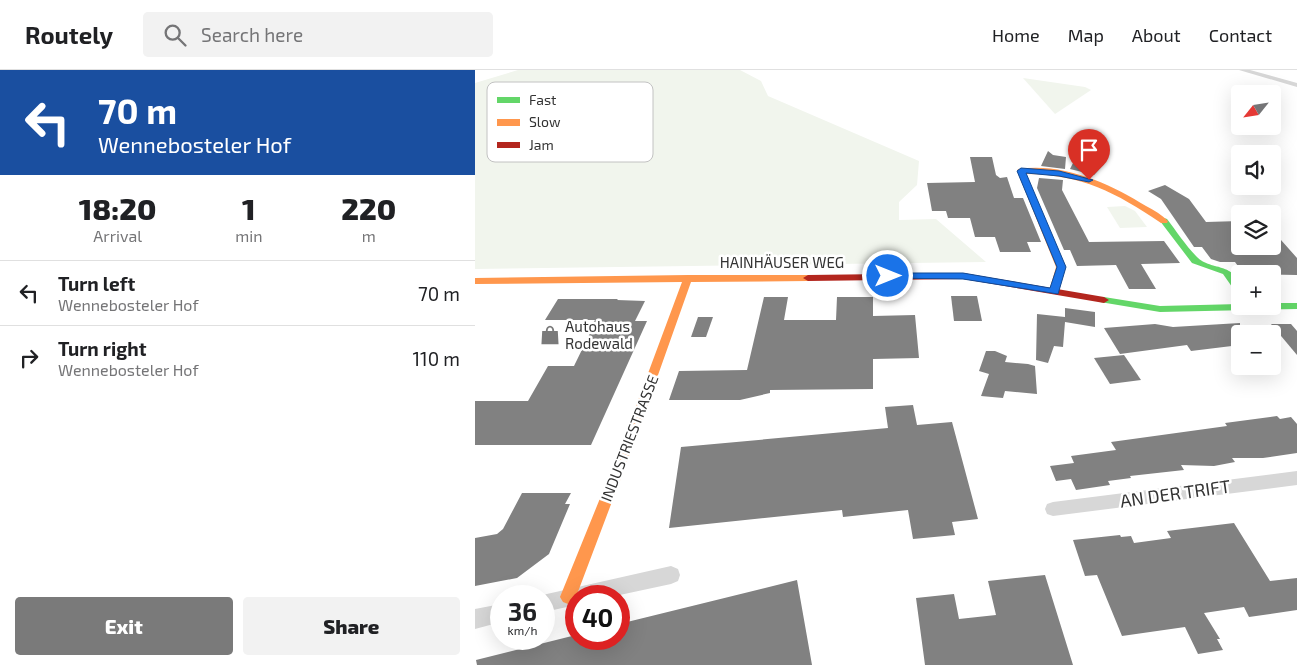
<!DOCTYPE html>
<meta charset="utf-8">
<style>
:root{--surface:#fff;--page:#f2f2f2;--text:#202124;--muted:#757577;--line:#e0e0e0;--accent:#7a7a7a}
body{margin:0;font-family:"Exo 2",sans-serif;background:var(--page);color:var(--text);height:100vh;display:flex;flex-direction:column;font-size:19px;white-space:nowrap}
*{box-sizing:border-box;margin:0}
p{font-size:16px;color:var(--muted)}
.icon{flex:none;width:28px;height:28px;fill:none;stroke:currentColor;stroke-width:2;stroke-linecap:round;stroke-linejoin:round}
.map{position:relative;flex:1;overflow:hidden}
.side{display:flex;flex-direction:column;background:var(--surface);width:475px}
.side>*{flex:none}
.banner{background:#1a4fa0;color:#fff;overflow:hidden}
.needle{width:32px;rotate:240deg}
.fabs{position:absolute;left:756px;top:15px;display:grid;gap:10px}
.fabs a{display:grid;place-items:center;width:50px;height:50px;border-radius:5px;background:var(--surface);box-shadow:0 5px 20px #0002;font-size:25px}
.speed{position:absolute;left:15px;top:515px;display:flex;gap:10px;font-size:25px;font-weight:700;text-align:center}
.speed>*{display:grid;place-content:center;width:65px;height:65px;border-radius:50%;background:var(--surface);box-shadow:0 5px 20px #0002;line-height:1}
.speed small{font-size:12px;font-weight:400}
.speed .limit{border:8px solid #d22;background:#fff;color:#111}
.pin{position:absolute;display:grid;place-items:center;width:42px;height:42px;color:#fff;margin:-51px -21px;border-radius:50% 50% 50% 0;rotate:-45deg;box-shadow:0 0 5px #0007}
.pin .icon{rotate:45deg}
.me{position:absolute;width:55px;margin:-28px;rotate:90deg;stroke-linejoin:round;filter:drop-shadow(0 0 4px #0008)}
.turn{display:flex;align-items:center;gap:18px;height:105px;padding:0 15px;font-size:22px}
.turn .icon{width:65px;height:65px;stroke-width:2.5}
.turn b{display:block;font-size:35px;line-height:42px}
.eta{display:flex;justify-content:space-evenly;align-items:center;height:85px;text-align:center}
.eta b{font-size:30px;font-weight:800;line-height:35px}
.primary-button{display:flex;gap:10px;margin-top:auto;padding:10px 15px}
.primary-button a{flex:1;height:58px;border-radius:5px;background:var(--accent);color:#fff;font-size:20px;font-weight:800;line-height:58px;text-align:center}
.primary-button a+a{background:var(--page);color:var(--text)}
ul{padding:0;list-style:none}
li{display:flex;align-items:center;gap:15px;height:65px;padding:0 15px;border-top:1px solid var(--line)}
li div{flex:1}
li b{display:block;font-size:19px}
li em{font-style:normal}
header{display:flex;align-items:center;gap:30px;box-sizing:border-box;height:70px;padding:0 25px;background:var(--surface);border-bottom:1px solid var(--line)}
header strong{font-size:24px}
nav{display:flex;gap:28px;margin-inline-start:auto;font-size:18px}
.search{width:350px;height:45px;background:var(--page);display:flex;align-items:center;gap:12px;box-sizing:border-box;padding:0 18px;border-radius:5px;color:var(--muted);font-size:19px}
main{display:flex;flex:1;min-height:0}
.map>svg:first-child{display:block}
.green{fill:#f1f5ed}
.building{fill:#818181}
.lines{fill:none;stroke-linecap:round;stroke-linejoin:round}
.street{fill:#d7d7d7;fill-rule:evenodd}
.fast{fill:#63d668;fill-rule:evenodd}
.slow{fill:#ff974d;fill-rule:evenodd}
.jam{fill:#b3261e;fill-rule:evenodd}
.route{fill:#1a73e8;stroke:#114b97}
.labels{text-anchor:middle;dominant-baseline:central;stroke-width:5;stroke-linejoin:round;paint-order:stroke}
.street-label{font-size:15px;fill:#333;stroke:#fff}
.poi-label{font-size:15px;fill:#333;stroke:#fff;text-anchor:start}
.near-street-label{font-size:18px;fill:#333;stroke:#fff}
.key{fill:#fff;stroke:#c2c2c2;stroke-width:1}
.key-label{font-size:14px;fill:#333}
</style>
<header>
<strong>Routely</strong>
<div class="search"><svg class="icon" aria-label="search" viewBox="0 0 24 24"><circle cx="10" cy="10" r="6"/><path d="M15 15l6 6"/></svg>Search here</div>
<nav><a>Home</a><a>Map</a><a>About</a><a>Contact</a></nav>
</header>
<main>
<section class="side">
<div class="banner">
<div class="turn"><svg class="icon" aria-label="left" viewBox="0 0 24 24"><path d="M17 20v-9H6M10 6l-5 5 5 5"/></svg><div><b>70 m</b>Wennebosteler Hof</div></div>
</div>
<div class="eta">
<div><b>18:20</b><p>Arrival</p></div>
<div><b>1</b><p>min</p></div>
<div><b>220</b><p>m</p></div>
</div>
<ul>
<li><svg class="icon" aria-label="left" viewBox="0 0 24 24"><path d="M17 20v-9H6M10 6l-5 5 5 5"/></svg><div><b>Turn left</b><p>Wennebosteler Hof</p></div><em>70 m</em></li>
<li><svg class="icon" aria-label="right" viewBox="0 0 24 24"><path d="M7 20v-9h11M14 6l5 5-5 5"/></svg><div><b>Turn right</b><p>Wennebosteler Hof</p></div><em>110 m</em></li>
</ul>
<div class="primary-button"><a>Exit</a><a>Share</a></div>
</section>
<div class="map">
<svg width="822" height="595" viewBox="0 0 822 595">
<rect width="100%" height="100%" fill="#fff"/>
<g class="green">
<polygon points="43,0 265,0 286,11 293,26 444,91 442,115 424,132 424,150 461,149 511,192 0,199 0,13"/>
<polygon points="548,8 610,17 616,20 580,44"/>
<polygon points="650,136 660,141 672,157 645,158 632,137"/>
</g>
<g class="building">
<polygon points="573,81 578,85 591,87 590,99 566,96"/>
<polygon points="495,87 517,87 521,105 525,108 532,107 539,128 548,128 566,172 552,172 556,182 525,182 520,167 500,167 495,148 473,148 471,141 457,141 452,113 500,112"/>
<polygon points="601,87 629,94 619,105 595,99"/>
<polygon points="564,108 588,110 587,120 614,172 689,171 705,193 666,194 681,219 654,219 641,195 602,196 595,180 589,180 562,118"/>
<polygon points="690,115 714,129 731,152 765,151 765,176 798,176 798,161 822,188 822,205 769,204 760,192 745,192 736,189 727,177 719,177 686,129 673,121"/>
<polygon points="476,226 502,226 507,251 479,251"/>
<polygon points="289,227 313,227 309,250 361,250 362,227 398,227 398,246 440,245 444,288 398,289 398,319 295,320 295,323 265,330 194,330 204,301 272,300"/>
<polygon points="83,229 143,229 142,230 170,231 160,251 172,251 116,375 0,375 0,331 53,331 73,296 99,296 120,253 118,253 120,250 70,250"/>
<polygon points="590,238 620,242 620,257 590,252 588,277 579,276 573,293 561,290 562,244 590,247"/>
<polygon points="223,247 238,247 231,267 216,267"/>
<polygon points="765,253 765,275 716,281 712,275 645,284 629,258 680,254 698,257"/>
<polygon points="796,254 816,254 822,261 822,285"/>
<polygon points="511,281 520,281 532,286 530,292 553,294 560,296 562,324 530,321 528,328 506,326 514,304 504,301"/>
<polygon points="649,285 666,310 635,314 619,288"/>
<polygon points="438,335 442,355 477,352 503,449 477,452 480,465 438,469 433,440 368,447 367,440 194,458 206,377 413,358 410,337"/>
<polygon points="802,346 805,349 816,347 822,354 822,383 788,388 757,388 760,392 739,396 706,395 709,400 655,406 656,408 633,411 635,415 601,420 596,409 581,411 575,396 599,393 596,386 641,380 636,372 752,356 750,353"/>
<polygon points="47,423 96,423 90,434 95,434 74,484 42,508 0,516 0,468 22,464 28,459"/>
<polygon points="759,453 795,511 822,508 822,540 774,547 769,537 729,543 745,569 742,569 748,580 723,584 710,557 647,566 622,505 610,506 598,470 645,465 646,467 656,466 659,473 696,468 692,461"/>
<polygon points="570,505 598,595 450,595 441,528 479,524 484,549 521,545 513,511"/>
<polygon points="322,510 337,595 2,595 1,590 101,565 101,569 144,569 144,554"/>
</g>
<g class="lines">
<g class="street">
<polygon points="764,0 775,0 822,13 822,17"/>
<polygon points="822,401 822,415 578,446 572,444 570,439 572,434 578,432"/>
<polygon points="196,496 203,499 205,505 203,511 196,514 140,526 101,526 101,535 69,542 69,526 63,526"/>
<polygon points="26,534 26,552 0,559 0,539"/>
</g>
<g class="fast">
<path d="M689,148L692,149C702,162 711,176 722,187C736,202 765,190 765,225L762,224L748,204L717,193L685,151Z"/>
<polygon points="629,227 685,236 765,234 765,236 798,236 798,233 822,233 822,239 685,242 625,232 624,230"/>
</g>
<g class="slow">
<path d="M543,99C587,92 635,113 671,136C679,140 687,145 693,151L692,153H686C640,122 608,105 551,104L591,197L584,221L582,223H576L574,221L581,197L542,101Z"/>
<polygon points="213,205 333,205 338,208 333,211 216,212 155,384 101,527 98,532 93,534 88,532 85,527 143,384 207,212 0,214 0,208"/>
</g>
<polygon class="jam" points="488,203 629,227 634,230 629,233 488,209 333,211 328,208 333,205"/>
</g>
<polygon class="route" points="546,98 584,101 618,110 614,112 584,106 551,103 591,197 583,224 488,209 410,208 409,206 413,203 488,203 575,218 582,197 542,101"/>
<defs>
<symbol id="shop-bare" viewBox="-9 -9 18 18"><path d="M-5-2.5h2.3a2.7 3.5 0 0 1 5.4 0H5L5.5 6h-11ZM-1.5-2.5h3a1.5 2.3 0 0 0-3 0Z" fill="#7a7a7a" stroke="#fff" stroke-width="2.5" paint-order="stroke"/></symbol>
</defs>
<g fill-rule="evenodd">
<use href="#shop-bare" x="61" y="251" width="28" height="28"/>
</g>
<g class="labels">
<g class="street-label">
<text x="307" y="192">HAINHÄUSER WEG</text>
<text transform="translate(154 368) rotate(-69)">INDUSTRIESTRASSE</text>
</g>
<g class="poi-label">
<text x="90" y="256">Autohaus<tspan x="90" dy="17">Rodewald</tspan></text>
</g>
<g class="near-street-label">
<text transform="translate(700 423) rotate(-8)">AN DER TRIFT</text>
</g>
</g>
<rect x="12" y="12" width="166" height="80" rx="8" class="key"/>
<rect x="22" y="27" width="23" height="6" fill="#63d668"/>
<rect x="22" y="49" width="23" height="7" fill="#ff974d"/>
<rect x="22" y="72" width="23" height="6" fill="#b3261e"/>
<g class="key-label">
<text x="54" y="35">Fast</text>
<text x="54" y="57">Slow</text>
<text x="54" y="80">Jam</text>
</g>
</svg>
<div class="fabs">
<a><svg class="needle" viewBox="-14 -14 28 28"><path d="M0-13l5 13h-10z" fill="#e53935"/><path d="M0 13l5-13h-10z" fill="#757577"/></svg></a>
<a><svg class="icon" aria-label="sound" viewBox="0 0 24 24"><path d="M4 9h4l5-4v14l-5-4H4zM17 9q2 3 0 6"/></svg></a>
<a><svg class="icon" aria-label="layers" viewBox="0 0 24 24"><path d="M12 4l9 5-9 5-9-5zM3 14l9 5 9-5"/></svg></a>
<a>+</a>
<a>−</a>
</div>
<div class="speed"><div>36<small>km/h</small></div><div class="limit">40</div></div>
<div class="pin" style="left:614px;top:110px;background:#d93025"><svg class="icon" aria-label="arrive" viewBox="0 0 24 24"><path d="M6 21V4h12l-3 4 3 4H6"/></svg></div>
<svg class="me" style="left:413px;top:206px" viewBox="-20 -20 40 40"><circle r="17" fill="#1a73e8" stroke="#fff" stroke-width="3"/><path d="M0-11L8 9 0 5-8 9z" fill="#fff"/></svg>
</div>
</main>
